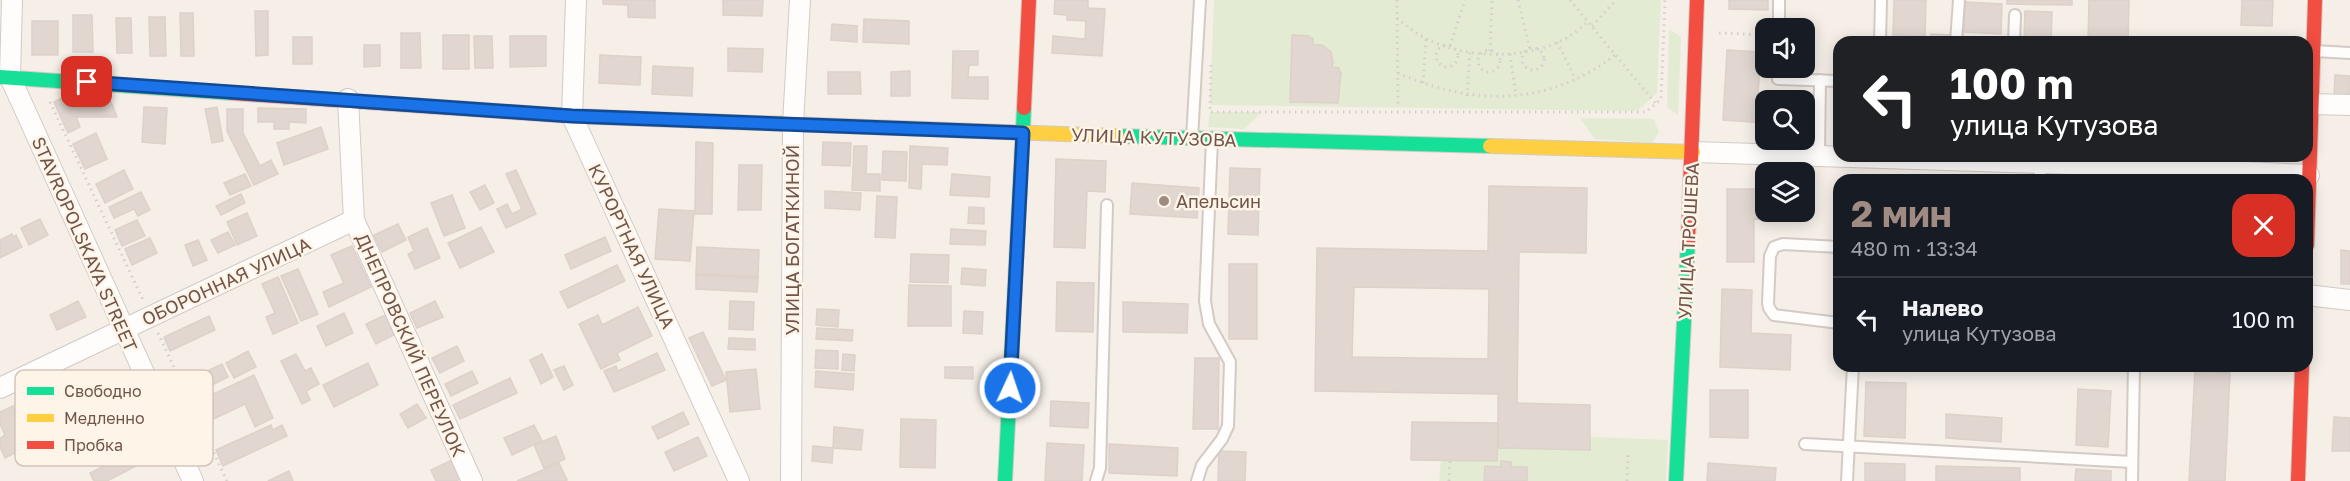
<!DOCTYPE html>
<html lang="ru">
<meta charset="utf-8">
<style>
:root{--surface:#171b24;--page:#242831;--text:#f1f3f6;--muted:#9ea1a6;--line:#363941;--accent:#9f8b81}
body{margin:0;font-family:"Golos Text",sans-serif;background:var(--page);color:var(--text);height:100vh;display:flex;flex-direction:column;font-size:22px;white-space:nowrap}
*{box-sizing:border-box;margin:0}
p{font-size:20px;color:var(--muted)}
.icon{flex:none;width:33px;height:33px;fill:none;stroke:currentColor;stroke-width:2;stroke-linecap:round;stroke-linejoin:round}
.map{position:relative;flex:1;overflow:hidden}
.side{position:absolute;left:1833px;top:174px;width:480px;height:198px;display:flex;flex-direction:column;background:var(--surface);border-radius:18px;box-shadow:0 3px 15px #0003}
.side>*{flex:none}
.hud{position:absolute;left:1833px;top:36px;width:480px;height:126px;border-radius:18px;box-shadow:0 3px 15px #0003;background:#202124;color:#fff;overflow:hidden}
.fabs{position:absolute;left:1755px;top:18px;display:grid;gap:12px}
.fabs a{display:grid;place-items:center;width:60px;height:60px;border-radius:12px;background:var(--surface);box-shadow:0 3px 15px #0003;font-size:30px}
.pin{position:absolute;display:grid;place-items:center;width:51px;height:51px;color:#fff;margin:-26px;border-radius:12px;box-shadow:0 3px 9px #0006}
.me{position:absolute;width:66px;margin:-33px;rotate:3deg;stroke-linejoin:round;filter:drop-shadow(0 0 4px #0008)}
.turn{display:flex;align-items:center;gap:21px;height:126px;padding:0 18px;font-size:27px}
.turn .icon{width:78px;height:78px;stroke-width:2.5}
.turn b{display:block;font-size:42px;line-height:51px}
.round{display:grid;place-items:center;flex:none;width:63px;height:63px;border-radius:18px;background:var(--page)}
.summary{display:flex;align-items:center;justify-content:space-between;height:102px;padding:0 18px}
h1{font-size:36px;font-weight:700;line-height:45px;color:var(--accent)}
ul{padding:0;list-style:none}
li{display:flex;align-items:center;gap:18px;height:84px;padding:0 18px;border-top:2px solid var(--line)}
li div{flex:1}
li b{display:block;font-size:22px}
li em{font-style:normal}
.map>svg:first-child{display:block}
.green{fill:#e3ebd3}
.building{fill:#e1d7d0;stroke:#ddd1ca;stroke-width:1.5;fill-rule:evenodd}
.lines{fill:none;stroke-linecap:round;stroke-linejoin:round}
.lane-casing{stroke:#d3cac5;stroke-width:14}
.street-casing{stroke:#d3cac5;stroke-width:22}
.fast-casing{stroke:#d4cac4;stroke-width:16}
.slow-casing{stroke:#d4cac4;stroke-width:16}
.jam-casing{stroke:#d4cac4;stroke-width:16}
.path{stroke:#d6ceca;stroke-width:3;stroke-dasharray:1.5 4.5;stroke-linecap:butt}
.lane{stroke:#fefdfc;stroke-width:10}
.street{stroke:#fefdfc;stroke-width:20}
.fast{stroke:#16e098;stroke-width:14}
.slow{stroke:#ffcf43;stroke-width:14}
.jam{stroke:#f24e42;stroke-width:14}
.route-casing{stroke:#114b97;stroke-width:15}
.route{stroke:#1a73e8;stroke-width:10}
.poi-dot{fill:#9f8b81;stroke:#fef4e8;stroke-width:2}
.labels{text-anchor:middle;dominant-baseline:central;stroke-width:5;stroke-linejoin:round;paint-order:stroke}
.street-label{font-size:18px;fill:#71554a;stroke:#fef4e8}
.poi-label{font-size:18px;fill:#71554a;stroke:#fef4e8;text-anchor:start}
.key{fill:#fef4e8;stroke:#d4c4b9;stroke-width:1.5}
.key-label{font-size:16px;fill:#71554a}
</style>
<div class="map">
<svg width="2350" height="481" viewBox="0 0 2350 481">
<rect width="100%" height="100%" fill="#f5efe8"/>
<g class="green">
<polygon points="1214,0 1661,0 1657,93 1637,111 1210,105"/>
<polygon points="1669,29 1681,37 1678,115 1667,107"/>
<polygon points="1210,112 1262,112 1244,129 1208,127"/>
<polygon points="1580,118 1654,119 1659,132 1652,143 1595,139"/>
<polygon points="1469,432 1668,440 1666,481 1439,481 1441,460"/>
</g>
<g class="building">
<polygon points="603,0 655,0 655,18 628,17 628,5 603,4"/>
<polygon points="723,0 763,0 762,16 723,15"/>
<polygon points="1055,0 1088,0 1088,8 1105,9 1102,56 1052,53 1053,36 1085,39 1086,21 1067,20 1067,15 1054,14"/>
<polygon points="1729,0 1768,0 1768,10 1729,9"/>
<polygon points="1894,0 1926,0 1925,36 1893,35"/>
<polygon points="2007,0 2072,0 2072,5 2007,4"/>
<polygon points="2089,0 2129,0 2128,42 2088,42"/>
<polygon points="2242,0 2273,0 2272,26 2241,25"/>
<polygon points="1965,2 2002,4 2001,34 1964,32"/>
<polygon points="255,11 268,11 268,55 256,56"/>
<polygon points="2025,11 2052,12 2051,42 2024,42"/>
<polygon points="180,13 193,13 194,56 181,56"/>
<polygon points="73,15 92,15 93,52 73,52"/>
<polygon points="149,17 165,17 166,56 150,56"/>
<polygon points="116,18 131,18 132,53 117,53"/>
<polygon points="864,19 909,21 909,44 863,42"/>
<rect x="32" y="21" width="26" height="34"/>
<polygon points="832,24 857,26 857,42 831,40"/>
<polygon points="401,33 420,33 421,68 401,68"/>
<polygon points="1931,34 1949,35 1948,42 1930,42"/>
<rect x="443" y="35" width="26" height="34"/>
<polygon points="1292,35 1309,36 1309,38 1313,38 1313,45 1322,45 1331,52 1333,62 1332,67 1339,68 1339,72 1341,72 1338,103 1290,102"/>
<polygon points="474,36 492,36 493,68 475,68"/>
<polygon points="510,36 546,36 546,66 510,67"/>
<rect x="293" y="37" width="19" height="27"/>
<polygon points="1979,37 2007,40 2006,42 1979,42"/>
<polygon points="364,45 380,45 380,66 364,67"/>
<polygon points="728,48 763,49 762,72 728,71"/>
<polygon points="1727,50 1761,52 1758,93 1799,96 1799,100 1766,100 1766,123 1723,120"/>
<polygon points="953,51 978,51 978,65 969,65 968,77 988,77 988,99 952,98"/>
<polygon points="600,55 641,57 640,85 599,83"/>
<polygon points="653,66 693,68 692,96 652,94"/>
<polygon points="910,71 910,96 891,96 891,72"/>
<polygon points="828,72 860,72 861,94 828,94"/>
<polygon points="2335,75 2350,76 2349,96 2334,95"/>
<polygon points="1836,92 1839,92 1839,121 1835,121"/>
<polygon points="66,96 111,102 117,117 76,117 80,127 68,133 54,102"/>
<polygon points="144,107 167,108 165,144 142,142"/>
<polygon points="217,107 223,141 212,143 205,109"/>
<polygon points="258,108 306,109 306,123 289,122 289,129 274,129 274,122 258,122"/>
<polygon points="227,109 243,109 243,133 260,166 271,160 278,174 254,185 227,131"/>
<polygon points="321,127 328,149 284,165 277,143"/>
<polygon points="96,133 107,159 85,169 73,144"/>
<polygon points="696,142 713,143 712,214 695,214"/>
<polygon points="823,142 851,143 850,166 822,165"/>
<polygon points="854,146 867,146 866,174 880,174 880,191 852,190"/>
<polygon points="910,146 948,148 947,165 922,164 921,189 909,188"/>
<polygon points="883,151 907,152 906,181 882,180"/>
<polygon points="1056,159 1106,161 1105,192 1087,191 1085,248 1054,247"/>
<polygon points="739,165 762,165 761,210 738,210"/>
<polygon points="1230,168 1260,169 1258,235 1228,234"/>
<polygon points="124,170 133,189 105,203 96,184"/>
<polygon points="516,170 536,214 506,228 497,209 507,204 512,214 522,209 506,174"/>
<polygon points="245,174 251,186 230,195 224,183"/>
<polygon points="952,174 990,177 989,197 950,195"/>
<polygon points="1132,183 1199,188 1197,218 1130,214"/>
<polygon points="485,185 494,203 480,210 470,192"/>
<path d="M1489,186L1587,188L1586,253L1519,252L1517,403L1590,405V450L1498,448V394L1315,391L1317,248L1488,251ZM1354,287L1489,289L1488,359L1352,357Z"/>
<polygon points="1727,189 1766,189 1766,212 1801,212 1801,220 1754,219 1754,262 1727,262"/>
<polygon points="825,191 861,193 860,210 825,208"/>
<polygon points="141,192 150,210 138,216 134,209 114,218 109,207"/>
<polygon points="241,194 245,203 221,215 216,206"/>
<polygon points="452,195 465,228 444,236 431,203"/>
<polygon points="877,196 897,197 895,238 875,237"/>
<polygon points="969,207 984,208 984,224 968,223"/>
<polygon points="659,209 694,211 690,261 655,259"/>
<polygon points="247,213 257,236 237,245 227,222"/>
<polygon points="40,219 48,235 29,245 21,228"/>
<polygon points="137,220 145,236 122,246 115,230"/>
<polygon points="398,224 406,240 382,252 374,235"/>
<polygon points="481,227 494,252 460,268 448,243"/>
<polygon points="427,228 440,258 415,269 408,254 414,251 408,237"/>
<polygon points="951,229 986,231 985,245 950,244"/>
<polygon points="228,232 235,245 218,253 211,240"/>
<polygon points="12,234 13,237 16,235 22,247 0,258 0,240"/>
<polygon points="605,237 611,251 571,269 565,255"/>
<polygon points="150,238 157,253 132,265 125,249"/>
<polygon points="198,240 207,260 193,266 185,245"/>
<polygon points="352,246 371,287 329,307 323,292 344,283 331,255"/>
<polygon points="697,247 759,250 758,277 696,274"/>
<polygon points="2341,250 2350,251 2350,284 2341,284"/>
<polygon points="911,254 949,255 948,283 910,282"/>
<rect x="1229" y="264" width="28" height="75"/>
<polygon points="617,265 625,281 568,308 560,292"/>
<polygon points="962,268 986,270 985,286 961,284"/>
<polygon points="298,269 318,314 301,321 281,276"/>
<polygon points="696,275 758,278 757,292 696,289"/>
<polygon points="278,277 298,323 273,334 266,317 275,313 262,284"/>
<polygon points="1057,282 1094,283 1093,332 1056,331"/>
<polygon points="909,285 951,286 951,326 908,326"/>
<polygon points="1722,289 1752,290 1751,333 1791,335 1790,370 1720,367"/>
<polygon points="78,301 86,317 57,330 50,315"/>
<polygon points="435,301 443,317 417,328 410,313"/>
<polygon points="730,301 754,302 753,330 729,329"/>
<polygon points="1123,302 1188,304 1187,333 1123,332"/>
<polygon points="638,307 652,336 617,353 620,360 601,369 579,324 598,315 602,325"/>
<polygon points="817,309 839,310 838,327 816,325"/>
<polygon points="964,311 983,312 982,334 963,333"/>
<polygon points="344,313 353,333 326,346 317,326"/>
<polygon points="385,315 394,335 376,344 366,324"/>
<polygon points="209,316 215,330 170,351 164,337"/>
<polygon points="817,328 853,330 852,341 816,339"/>
<polygon points="703,332 726,380 712,386 689,338"/>
<polygon points="729,338 755,339 755,350 728,349"/>
<polygon points="457,346 464,361 440,373 432,358"/>
<polygon points="816,350 838,351 838,369 815,368"/>
<polygon points="248,351 256,367 234,378 226,363"/>
<polygon points="657,353 665,370 614,392 604,371 616,366 618,371"/>
<polygon points="296,354 305,371 311,368 319,384 306,391 310,400 302,404 281,361"/>
<polygon points="542,354 553,377 541,384 530,360"/>
<polygon points="843,354 855,355 854,371 842,370"/>
<polygon points="1195,358 1219,358 1218,429 1193,429"/>
<polygon points="368,363 378,385 334,407 323,385"/>
<polygon points="222,364 228,377 190,396 184,382"/>
<polygon points="564,366 573,385 564,390 554,370"/>
<polygon points="945,367 973,367 973,379 945,378"/>
<polygon points="756,369 760,409 730,412 726,372"/>
<polygon points="472,371 478,383 451,396 445,384"/>
<polygon points="816,371 854,374 853,390 815,387"/>
<polygon points="2195,371 2230,373 2225,481 2189,481"/>
<polygon points="254,375 273,418 255,427 245,404 203,424 194,403"/>
<polygon points="510,378 517,393 460,419 453,405"/>
<polygon points="1866,382 1906,383 1905,438 1864,436"/>
<polygon points="2078,389 2111,391 2108,447 2076,445"/>
<polygon points="1710,390 1748,390 1748,438 1710,437"/>
<polygon points="1051,401 1089,403 1088,428 1050,426"/>
<polygon points="417,404 426,418 408,428 400,414"/>
<polygon points="13,406 31,445 5,458 0,447 0,438 5,435 0,424 0,412"/>
<polygon points="683,412 689,424 658,439 652,427"/>
<polygon points="1946,414 2002,418 2001,442 1946,438"/>
<polygon points="2334,417 2350,418 2350,451 2332,451"/>
<polygon points="901,419 936,420 935,468 900,467"/>
<polygon points="1412,422 1498,423 1497,461 1411,460"/>
<polygon points="271,425 273,430 282,425 287,436 223,466 216,450"/>
<polygon points="534,425 542,441 512,455 504,438"/>
<polygon points="834,427 863,430 861,450 833,448"/>
<polygon points="556,436 565,459 544,468 534,445"/>
<polygon points="698,437 707,456 674,471 665,452"/>
<polygon points="1047,443 1084,445 1082,481 1045,481"/>
<polygon points="1109,444 1178,448 1177,476 1109,473"/>
<polygon points="813,446 833,448 832,463 812,461"/>
<polygon points="134,451 140,464 107,481 94,481 90,473"/>
<polygon points="1219,451 1246,452 1245,481 1218,481"/>
<polygon points="452,460 460,479 456,481 436,481 431,470"/>
<polygon points="1501,461 1511,462 1511,467 1527,467 1527,481 1484,481 1485,466 1501,467"/>
<polygon points="559,463 567,480 564,481 517,481"/>
<polygon points="1708,463 1776,468 1775,481 1707,481"/>
<polygon points="1865,463 1905,464 1905,481 1865,481"/>
<polygon points="1936,466 2020,468 2020,481 1936,481"/>
<polygon points="2076,469 2111,471 2111,481 2075,481"/>
<polygon points="289,471 293,481 268,481"/>
</g>
<g class="lines">
<defs>
<g id="lane">
<polyline points="1779,28 1779,0"/>
<polyline points="1880,42 1881,0"/>
<polyline points="1956,42 1959,0"/>
<polyline points="2014,42 2015,15"/>
<polyline points="2314,51 2350,53"/>
<polyline points="1778,68 1778,79 1839,81"/>
<polyline points="1192,138 1200,0"/>
<polyline points="1819,156 1820,80"/>
<polyline points="2040,180 2040,163"/>
<polyline points="1839,247 1783,244 1774,247 1770,256 1768,303 1769,308 1774,315 1839,323"/>
<polyline points="1805,444 2132,462"/>
<polyline points="1096,481 1100,468 1107,205"/>
<polyline points="1197,481 1202,465 1222,439 1228,426 1230,362 1209,324 1205,301 1212,140"/>
<polyline points="1847,481 1853,366"/>
<polyline points="2132,481 2134,366"/>
</g>
<g id="street">
<polyline points="12,0 10,77 193,481"/>
<polyline points="576,0 572,116 739,481"/>
<polyline points="348,99 354,220 472,481"/>
<polyline points="2310,104 2350,105"/>
<polyline points="1693,152 2072,164 2309,175"/>
<polyline points="2307,295 2350,300"/>
<polyline points="0,388 354,220"/>
<polyline points="791,481 793,124 800,0"/>
</g>
<g id="fast">
<polyline points="0,77 232,93"/>
<polyline points="1117,136 1490,146"/>
<polyline points="1005,481 1024,108"/>
<polyline points="1676,481 1688,241"/>
</g>
<g id="slow">
<polyline points="650,119 1117,136"/>
<polyline points="1490,146 1693,152"/>
</g>
<g id="jam">
<polyline points="232,93 572,116 650,119"/>
<polyline points="1024,108 1029,0"/>
<polyline points="1688,241 1697,0"/>
<polyline points="2307,245 2315,0"/>
<polyline points="2298,481 2302,366"/>
</g>
</defs>
<use href="#lane" class="lane-casing"/>
<use href="#street" class="street-casing"/>
<use href="#fast" class="fast-casing"/>
<use href="#slow" class="slow-casing"/>
<use href="#jam" class="jam-casing"/>
<g class="path">
<polyline points="1397,0 1398,105"/>
<polyline points="1518,0 1530,49"/>
<polyline points="1570,0 1656,104"/>
<path d="M1397,18C1407,26 1416,34 1427,39C1468,60 1530,60 1570,36C1576,32 1582,26 1588,22"/>
<polyline points="1592,26 1616,0"/>
<polyline points="1719,33 1766,35"/>
<polyline points="1557,42 1576,80"/>
<circle cx="1447" cy="56" r="11"/>
<polyline points="1450,46 1465,0"/>
<circle cx="1533" cy="59" r="11"/>
<circle cx="1489" cy="61" r="11"/>
<polyline points="1490,51 1492,0"/>
<polyline points="1510,54 1516,95"/>
<polyline points="1211,65 1210,112 1646,112 1661,99 1665,0"/>
<path d="M1398,73C1473,106 1548,107 1615,55"/>
<polyline points="1423,83 1426,38"/>
<polyline points="1467,96 1470,51"/>
<polyline points="50,102 144,302"/>
<polyline points="158,333 227,481"/>
<polyline points="1449,481 1450,461"/>
<polyline points="1627,481 1628,454"/>
</g>
<use href="#lane" class="lane"/>
<use href="#street" class="street"/>
<use href="#fast" class="fast"/>
<use href="#slow" class="slow"/>
<use href="#jam" class="jam"/>
</g>
<g class="lines">
<defs>
<polyline id="route" points="87,82 572,116 1023,133 1010,388"/>
</defs>
<use href="#route" class="route-casing"/>
<use href="#route" class="route"/>
</g>
<circle class="poi-dot" cx="1164" cy="201" r="6"/>
<g class="labels">
<g class="street-label">
<text transform="translate(1154 137) rotate(2)">УЛИЦА КУТУЗОВА</text>
<text transform="translate(792 240) rotate(-90)">УЛИЦА БОГАТКИНОЙ</text>
<text transform="translate(1688 241) rotate(-87)">УЛИЦА ТРОШЕВА</text>
<text transform="translate(85 244) rotate(66)">STAVROPOLSKAYA STREET</text>
<text transform="translate(632 246) rotate(65)">КУРОРТНАЯ УЛИЦА</text>
<text transform="translate(226 281) rotate(-25)">ОБОРОННАЯ УЛИЦА</text>
<text transform="translate(411 345) rotate(66)">ДНЕПРОВСКИЙ ПЕРЕУЛОК</text>
</g>
<g class="poi-label">
<text x="1176" y="201">Апельсин</text>
</g>
</g>
<rect x="15" y="370" width="198" height="96" rx="9" class="key"/>
<rect x="27" y="387" width="27" height="8" fill="#16e098"/>
<rect x="27" y="414" width="27" height="8" fill="#ffcf43"/>
<rect x="27" y="441" width="27" height="8" fill="#f24e42"/>
<g class="key-label">
<text x="64" y="397">Свободно</text>
<text x="64" y="424">Медленно</text>
<text x="64" y="451">Пробка</text>
</g>
</svg>
<div class="fabs">
<a><svg class="icon" aria-label="sound" viewBox="0 0 24 24"><path d="M4 9h4l5-4v14l-5-4H4zM17 9q2 3 0 6"/></svg></a>
<a><svg class="icon" aria-label="search" viewBox="0 0 24 24"><circle cx="10" cy="10" r="6"/><path d="M15 15l6 6"/></svg></a>
<a><svg class="icon" aria-label="layers" viewBox="0 0 24 24"><path d="M12 4l9 5-9 5-9-5zM3 14l9 5 9-5"/></svg></a>
</div>
<div class="pin" style="left:87px;top:82px;background:#d93025"><svg class="icon" aria-label="arrive" viewBox="0 0 24 24"><path d="M6 21V4h12l-3 4 3 4H6"/></svg></div>
<svg class="me" style="left:1010px;top:388px" viewBox="-20 -20 40 40"><circle r="17" fill="#1a73e8" stroke="#fff" stroke-width="3"/><path d="M0-11L8 9 0 5-8 9z" fill="#fff"/></svg>
<div class="hud">
<div class="turn"><svg class="icon" aria-label="left" viewBox="0 0 24 24"><path d="M17 20v-9H6M10 6l-5 5 5 5"/></svg><div><b>100 m</b>улица Кутузова</div></div>
</div>
<section class="side">
<div class="summary"><div><h1>2 мин</h1><p>480 m · 13:34</p></div><a class="round" style="background:#d93025;color:#fff"><svg class="icon" aria-label="close" viewBox="0 0 24 24"><path d="M6 6l12 12M18 6L6 18"/></svg></a></div>
<ul>
<li><svg class="icon" aria-label="left" viewBox="0 0 24 24"><path d="M17 20v-9H6M10 6l-5 5 5 5"/></svg><div><b>Налево</b><p>улица Кутузова</p></div><em>100 m</em></li>
</ul>
</section>
</div>
